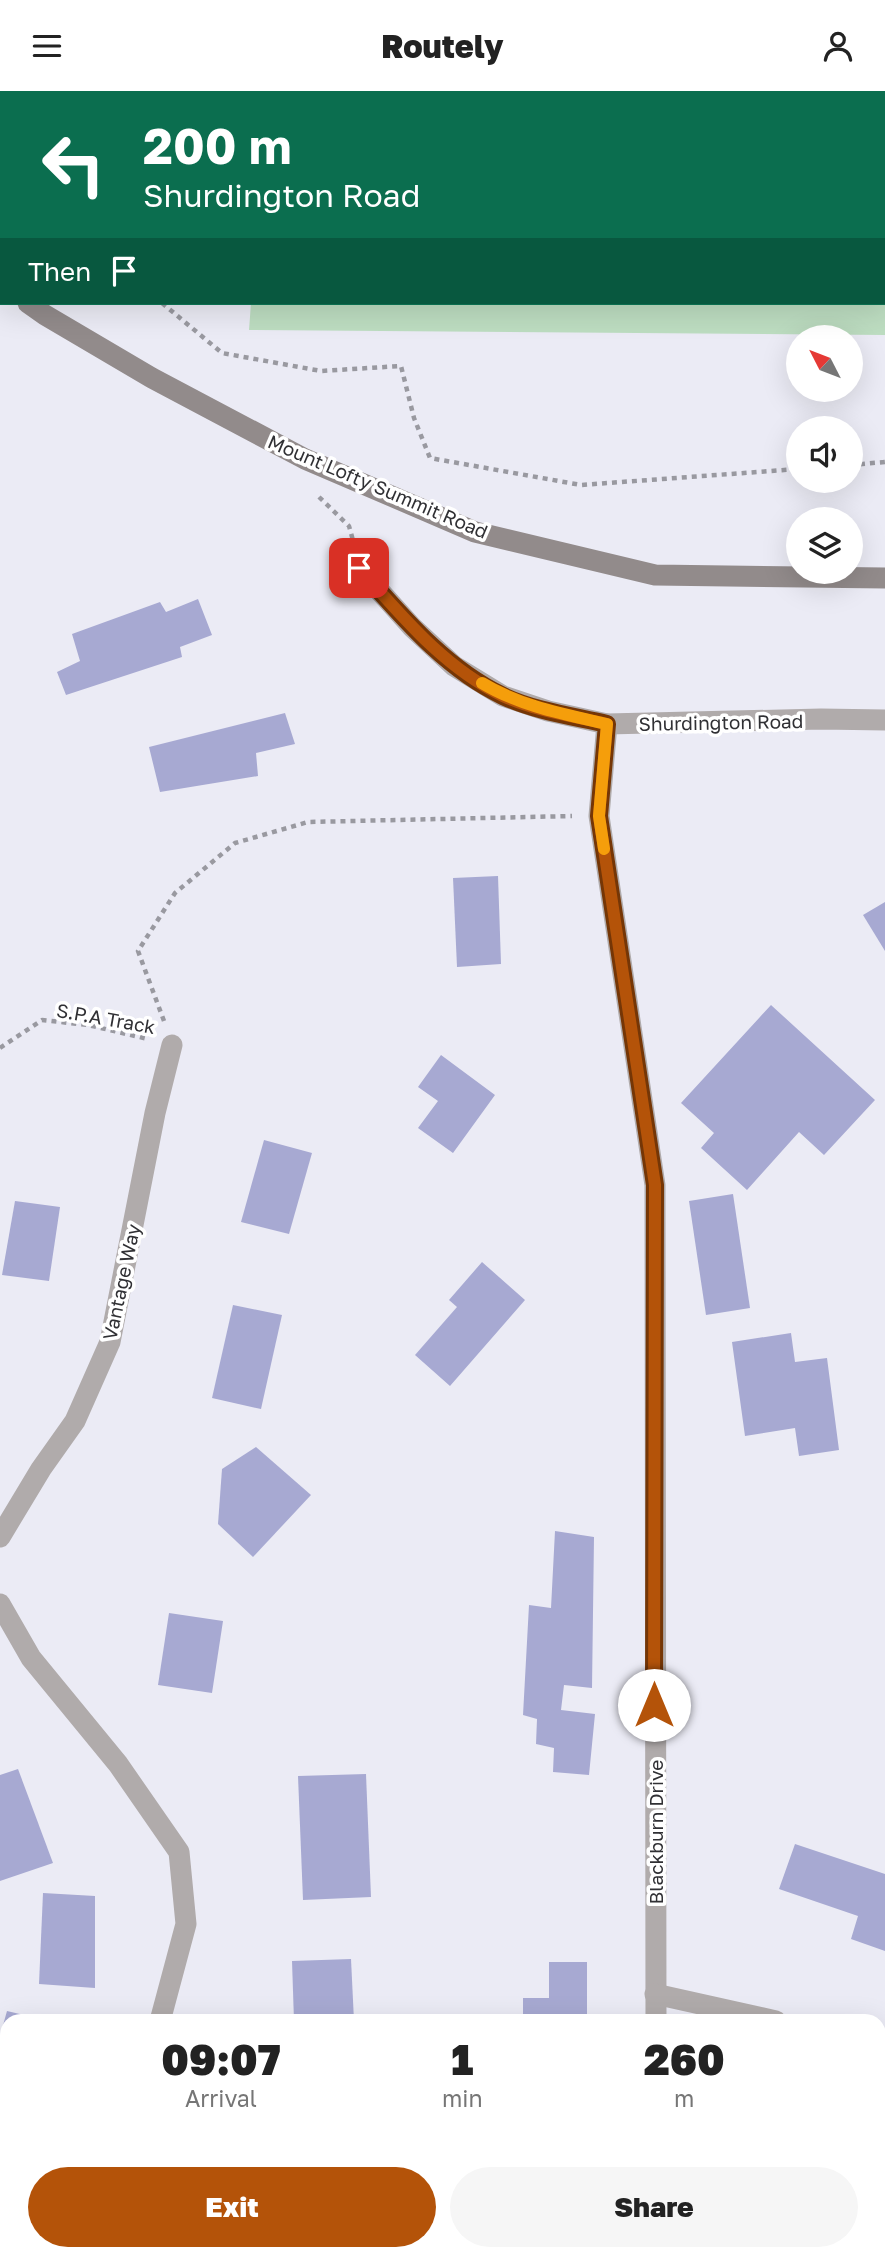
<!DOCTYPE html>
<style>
:root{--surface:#fff;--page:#f6f6f6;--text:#222;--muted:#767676;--accent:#b45309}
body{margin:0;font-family:"Golos Text",sans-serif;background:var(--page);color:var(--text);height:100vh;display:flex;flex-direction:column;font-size:26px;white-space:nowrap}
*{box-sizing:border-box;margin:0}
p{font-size:23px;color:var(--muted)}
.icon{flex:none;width:38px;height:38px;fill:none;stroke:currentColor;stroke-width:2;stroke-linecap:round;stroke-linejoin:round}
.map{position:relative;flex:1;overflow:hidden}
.side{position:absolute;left:0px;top:1923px;width:886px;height:247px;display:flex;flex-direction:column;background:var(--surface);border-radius:21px 21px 0 0;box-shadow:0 7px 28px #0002}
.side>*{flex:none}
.hud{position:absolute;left:0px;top:0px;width:886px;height:214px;box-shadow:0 7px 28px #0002;background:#0b6e4f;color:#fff;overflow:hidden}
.needle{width:46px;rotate:312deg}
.controls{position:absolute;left:786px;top:234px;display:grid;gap:14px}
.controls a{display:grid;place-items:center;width:77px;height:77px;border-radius:50%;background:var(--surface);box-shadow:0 7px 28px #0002;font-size:35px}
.pin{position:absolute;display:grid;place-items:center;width:60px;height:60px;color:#fff;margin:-30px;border-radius:14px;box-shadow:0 4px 10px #0006}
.me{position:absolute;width:77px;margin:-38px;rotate:0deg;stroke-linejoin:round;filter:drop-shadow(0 0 5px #0008)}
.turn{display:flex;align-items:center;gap:24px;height:147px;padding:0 28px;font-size:32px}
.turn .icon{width:91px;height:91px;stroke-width:2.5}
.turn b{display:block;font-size:49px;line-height:60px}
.then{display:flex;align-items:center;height:66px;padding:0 28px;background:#0003;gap:14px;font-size:26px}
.eta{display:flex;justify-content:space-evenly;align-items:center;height:119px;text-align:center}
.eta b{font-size:42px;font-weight:800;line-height:49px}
.cta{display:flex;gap:14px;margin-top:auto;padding:14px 28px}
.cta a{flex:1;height:80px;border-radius:42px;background:var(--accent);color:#fff;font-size:28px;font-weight:800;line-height:80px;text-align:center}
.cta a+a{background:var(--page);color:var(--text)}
header{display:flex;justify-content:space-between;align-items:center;height:91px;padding:0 28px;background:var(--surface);font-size:32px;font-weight:800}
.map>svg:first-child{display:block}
.green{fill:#bdddc1}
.building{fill:#a7a9d2}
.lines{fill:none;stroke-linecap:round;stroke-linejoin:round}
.path{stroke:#9999a0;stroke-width:4.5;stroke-dasharray:5 5;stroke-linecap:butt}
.minor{stroke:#b0abab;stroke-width:21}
.secondary{stroke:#928b8b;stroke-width:21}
.route-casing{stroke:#753606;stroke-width:18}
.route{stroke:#b45309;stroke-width:12}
.slow{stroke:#f59e0b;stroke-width:12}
.labels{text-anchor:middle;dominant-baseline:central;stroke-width:7;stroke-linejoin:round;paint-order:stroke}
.street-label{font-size:19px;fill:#303034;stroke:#fff}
</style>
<header><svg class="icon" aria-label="menu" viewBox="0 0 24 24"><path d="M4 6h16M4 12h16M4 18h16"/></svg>Routely<svg class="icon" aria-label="person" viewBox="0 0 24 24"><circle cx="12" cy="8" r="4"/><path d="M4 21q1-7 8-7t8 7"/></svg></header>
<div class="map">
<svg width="885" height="2169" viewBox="0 0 885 2169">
<rect width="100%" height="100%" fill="#ebebf5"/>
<polygon class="green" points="268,0 885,0 885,244 249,239 251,212 884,212 884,2"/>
<g class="building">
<polygon points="198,508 212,544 180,556 182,566 66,604 57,581 80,570 72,543 160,511 166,521"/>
<polygon points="285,622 295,653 256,662 258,685 160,701 149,656"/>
<polygon points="498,785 501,873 457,876 453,787"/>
<polygon points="885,811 885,860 863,824"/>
<polygon points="771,914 875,1009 824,1064 799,1041 747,1099 701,1057 714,1042 681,1012"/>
<polygon points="441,964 495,1004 453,1062 418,1037 438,1010 418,996"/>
<polygon points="264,1049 312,1062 289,1143 241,1131"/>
<polygon points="733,1103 750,1217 706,1224 689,1110"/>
<polygon points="15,1110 60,1116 49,1190 2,1184"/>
<polygon points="482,1171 525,1209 450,1295 415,1264 457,1216 449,1209"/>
<polygon points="233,1214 282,1224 261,1318 212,1307"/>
<polygon points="791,1242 795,1271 827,1267 839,1359 799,1365 795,1337 745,1345 732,1251"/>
<polygon points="256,1356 311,1404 253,1466 218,1433 222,1378"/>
<polygon points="555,1440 594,1446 592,1597 564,1594 561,1619 595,1623 589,1684 553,1681 554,1657 536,1653 537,1628 523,1624 529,1514 551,1517"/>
<polygon points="169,1522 223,1530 212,1602 158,1594"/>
<polygon points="18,1678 53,1772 0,1790 0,1684"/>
<polygon points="366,1683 371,1806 303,1809 298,1685"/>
<polygon points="795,1753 885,1783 885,1860 851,1848 858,1825 779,1798"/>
<polygon points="43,1802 95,1805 95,1897 39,1893"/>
<polygon points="351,1868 354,1930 294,1930 292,1870"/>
<polygon points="549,1871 587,1871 587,1924 568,1923 569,1930 523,1930 523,1907 549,1907"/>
<polygon points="7,1920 45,1929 7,1930 7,2013 0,2011 0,1945"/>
<polygon points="0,2063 7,2066 7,2127 0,2142"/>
<polygon points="191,2163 261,2163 260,2169 190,2169"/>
<polygon points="517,2163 577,2163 577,2169 516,2169"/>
<polygon points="728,2163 796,2163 793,2169 725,2169"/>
</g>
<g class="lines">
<g class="path">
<polyline points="0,65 2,67"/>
<polyline points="884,68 885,62"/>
<polyline points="162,212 222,262 321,280 401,275 414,327 430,367 581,394 798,378"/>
<polyline points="850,374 885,371"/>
<polyline points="319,406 349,435 354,453"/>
<polyline points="164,930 138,860 175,802 235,752 308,731 572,725"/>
<polyline points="0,957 42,929 88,934 148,948"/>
</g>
<g class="minor">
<polyline points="359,477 412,536 454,575 503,605 548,620 607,633 821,628 885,629"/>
<polyline points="607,633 599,725 655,1094 656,1930"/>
<polyline points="0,1446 41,1378 75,1330 110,1251 155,1022 172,954"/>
<polyline points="0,1513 31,1567 118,1673 179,1761 186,1833 160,1930"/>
<polyline points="655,1903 776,1930"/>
<polyline points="878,1970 885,1976"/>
<polyline points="80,2169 83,2163"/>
<polyline points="659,2169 659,2163"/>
</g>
<g class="secondary">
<polyline points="0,191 2,193"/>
<polyline points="28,212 45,224 152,287 305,368 475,441 655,484 885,487"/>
</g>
</g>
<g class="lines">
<defs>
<path id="route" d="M359,477C401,524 444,577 503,605C535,620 572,625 607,633L599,725L655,1094L654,1614"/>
</defs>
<use href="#route" class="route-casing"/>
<use href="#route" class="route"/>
<path class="slow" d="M482,592C520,615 563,623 607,633L599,725L604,758"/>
</g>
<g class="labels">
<g class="street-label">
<text transform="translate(378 395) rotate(23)">Mount Lofty Summit Road</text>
<text transform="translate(721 631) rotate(-1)">Shurdington Road</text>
<text transform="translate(106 927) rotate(10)">S.P.A Track</text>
<text transform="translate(121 1191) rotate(-78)">Vantage Way</text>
<text transform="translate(655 1741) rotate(-90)">Blackburn Drive</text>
</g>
</g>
</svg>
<div class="controls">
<a><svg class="needle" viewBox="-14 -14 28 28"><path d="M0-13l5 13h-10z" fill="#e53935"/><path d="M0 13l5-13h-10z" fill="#767676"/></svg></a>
<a><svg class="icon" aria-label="sound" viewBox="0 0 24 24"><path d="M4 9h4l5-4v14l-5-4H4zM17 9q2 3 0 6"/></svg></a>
<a><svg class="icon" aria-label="layers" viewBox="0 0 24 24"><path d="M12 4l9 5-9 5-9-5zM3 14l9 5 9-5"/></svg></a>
</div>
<div class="pin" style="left:359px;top:477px;background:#d93025"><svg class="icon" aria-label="arrive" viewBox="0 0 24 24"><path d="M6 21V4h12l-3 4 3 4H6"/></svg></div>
<svg class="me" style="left:654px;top:1614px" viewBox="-20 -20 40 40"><circle r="19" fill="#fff"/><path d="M0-13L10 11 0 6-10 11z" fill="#b45309"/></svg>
<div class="hud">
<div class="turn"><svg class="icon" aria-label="left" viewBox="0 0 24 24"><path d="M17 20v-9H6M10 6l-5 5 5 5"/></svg><div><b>200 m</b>Shurdington Road</div></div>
<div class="then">Then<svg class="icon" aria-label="arrive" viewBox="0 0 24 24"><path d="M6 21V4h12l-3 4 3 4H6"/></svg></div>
</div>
<section class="side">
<div class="eta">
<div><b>09:07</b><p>Arrival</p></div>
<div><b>1</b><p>min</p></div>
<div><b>260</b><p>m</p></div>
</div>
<div class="cta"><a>Exit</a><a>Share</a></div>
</section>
</div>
